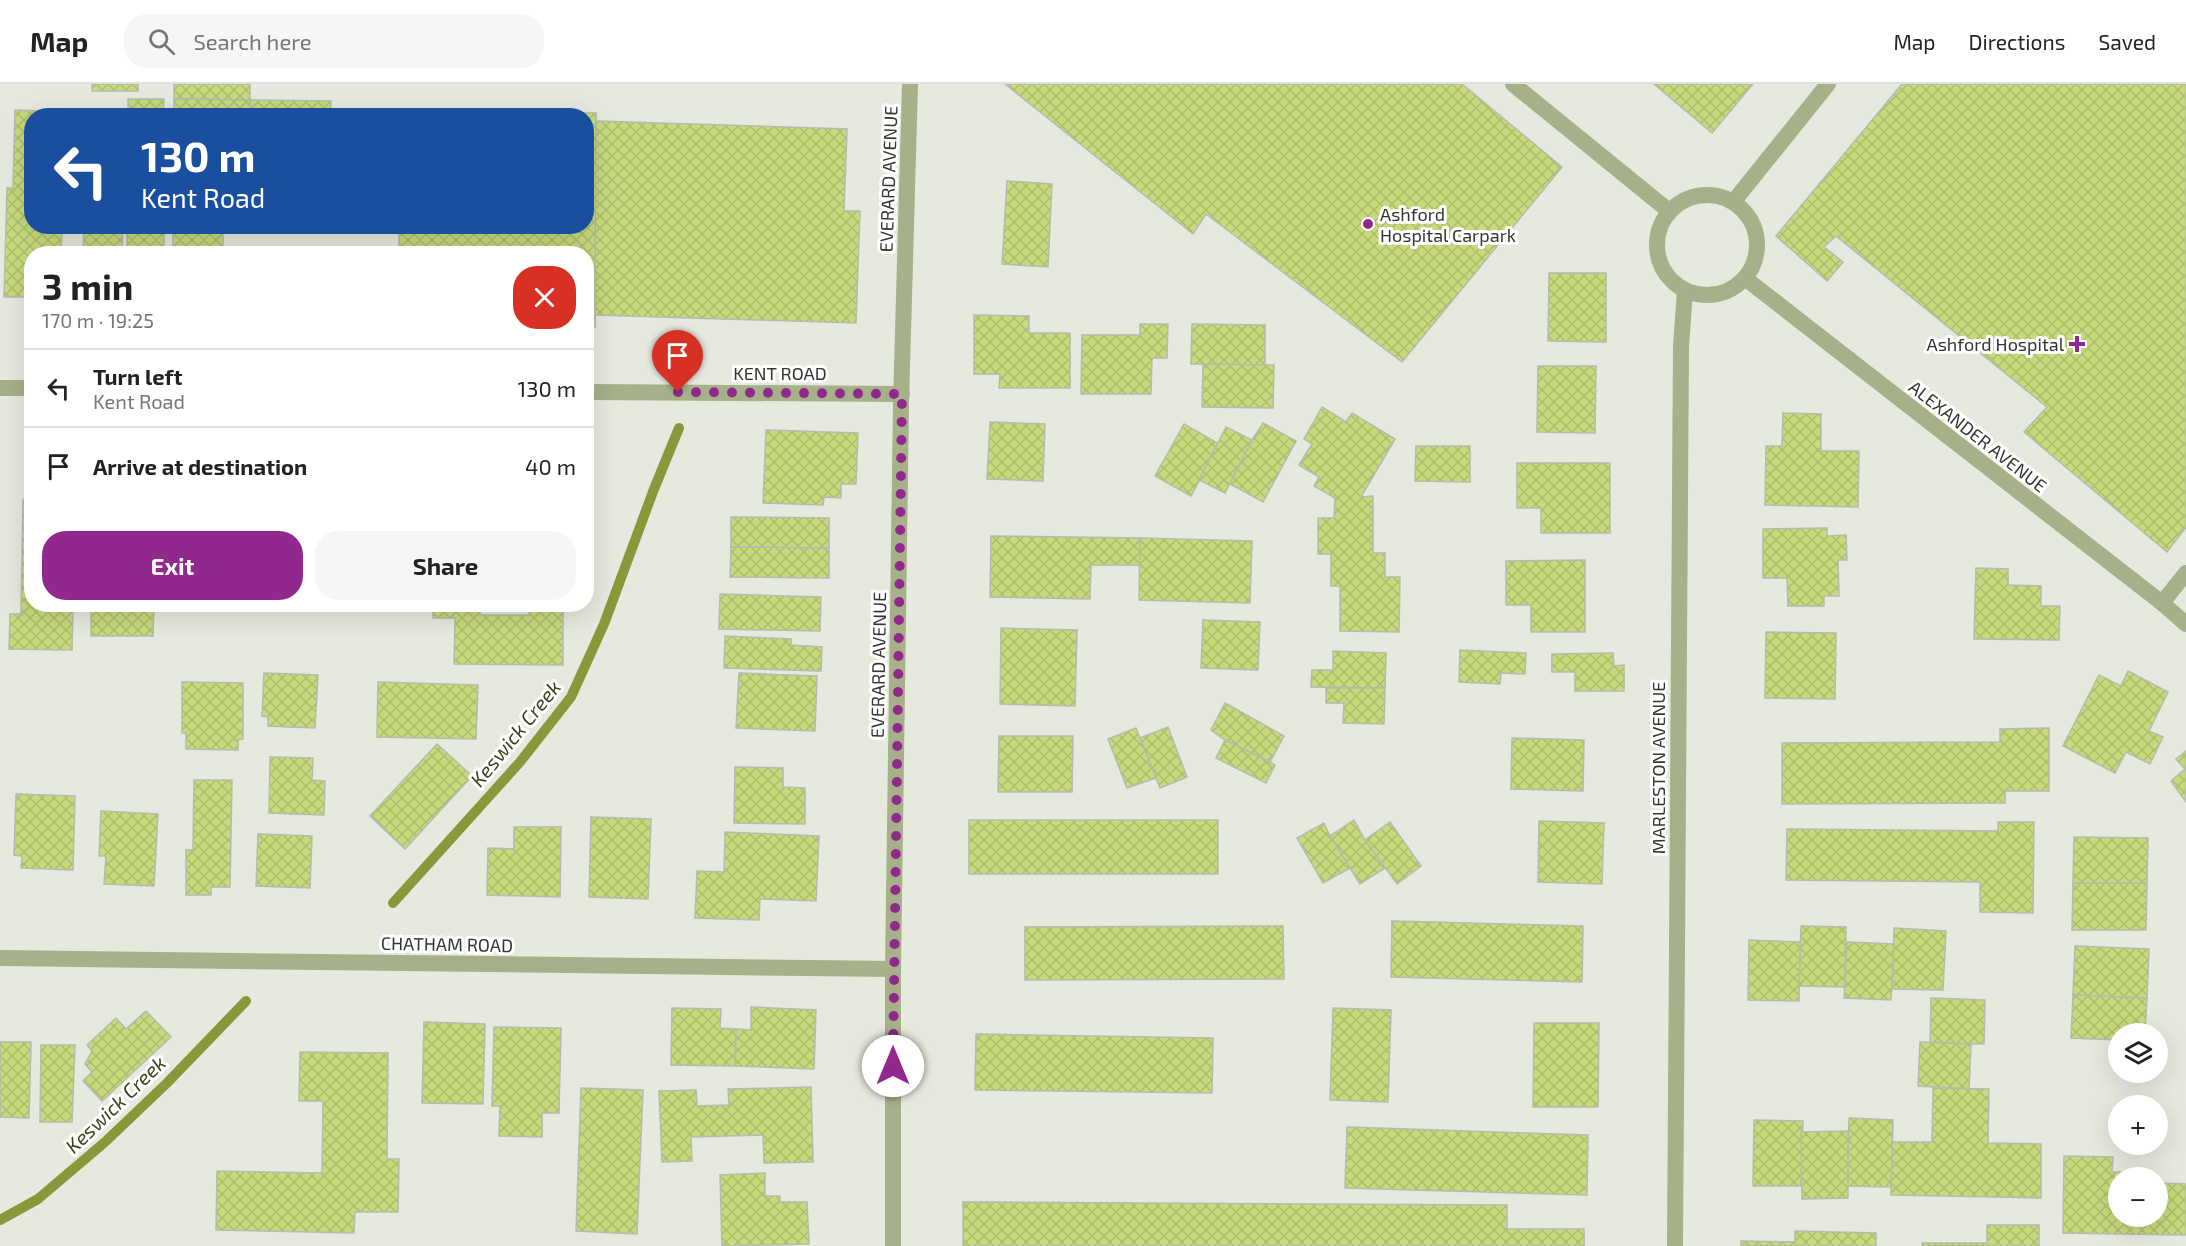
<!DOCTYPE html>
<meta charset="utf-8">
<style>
:root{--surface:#fff;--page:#f6f6f6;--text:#222;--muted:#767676;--line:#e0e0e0;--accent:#90288d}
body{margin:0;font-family:"Exo 2",sans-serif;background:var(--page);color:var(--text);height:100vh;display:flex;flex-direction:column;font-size:22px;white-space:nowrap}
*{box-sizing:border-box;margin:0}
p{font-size:20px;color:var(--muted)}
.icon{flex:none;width:33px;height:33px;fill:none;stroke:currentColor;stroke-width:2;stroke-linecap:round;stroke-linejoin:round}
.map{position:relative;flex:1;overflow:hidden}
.panel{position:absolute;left:24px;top:162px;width:570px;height:366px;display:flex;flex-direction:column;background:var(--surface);border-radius:24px;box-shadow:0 6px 24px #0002}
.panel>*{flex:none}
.hud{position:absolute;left:24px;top:24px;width:570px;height:126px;border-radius:24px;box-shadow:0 6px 24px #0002;background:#1a4fa0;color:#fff;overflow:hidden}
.tools{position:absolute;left:2108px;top:939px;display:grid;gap:12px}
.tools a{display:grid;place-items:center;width:60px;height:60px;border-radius:50%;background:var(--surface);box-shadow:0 6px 24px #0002;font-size:30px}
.pin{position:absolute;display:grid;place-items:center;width:51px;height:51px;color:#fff;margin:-62px -26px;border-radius:50% 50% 50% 0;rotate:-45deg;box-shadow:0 0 6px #0007}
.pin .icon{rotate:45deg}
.me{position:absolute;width:66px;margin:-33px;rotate:0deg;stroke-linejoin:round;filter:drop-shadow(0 0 4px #0008)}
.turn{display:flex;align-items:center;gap:21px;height:126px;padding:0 18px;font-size:27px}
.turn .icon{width:78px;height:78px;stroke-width:2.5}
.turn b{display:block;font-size:42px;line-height:51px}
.round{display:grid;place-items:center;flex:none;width:63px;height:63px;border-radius:24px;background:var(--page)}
.headline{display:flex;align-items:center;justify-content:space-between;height:102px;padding:0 18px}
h1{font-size:36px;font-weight:700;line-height:45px}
.action{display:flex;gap:12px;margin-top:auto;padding:12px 18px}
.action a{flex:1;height:69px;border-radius:24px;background:var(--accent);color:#fff;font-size:24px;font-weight:700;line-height:69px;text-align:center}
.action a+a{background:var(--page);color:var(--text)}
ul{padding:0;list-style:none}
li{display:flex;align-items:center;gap:18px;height:78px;padding:0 18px;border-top:2px solid var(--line)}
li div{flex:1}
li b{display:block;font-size:22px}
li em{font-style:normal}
header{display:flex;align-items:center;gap:36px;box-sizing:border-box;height:84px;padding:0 30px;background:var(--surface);border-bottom:2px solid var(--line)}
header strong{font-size:28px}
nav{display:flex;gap:33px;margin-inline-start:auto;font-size:21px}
.search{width:420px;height:54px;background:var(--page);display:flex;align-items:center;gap:15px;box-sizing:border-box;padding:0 21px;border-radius:24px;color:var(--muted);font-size:22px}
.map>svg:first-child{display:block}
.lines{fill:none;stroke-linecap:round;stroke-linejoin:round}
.stream{stroke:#87993b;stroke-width:10}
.building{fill:url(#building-cross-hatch);stroke:#b7baae;stroke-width:1.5}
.minor{stroke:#a6b089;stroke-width:16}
.tertiary{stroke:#a6b089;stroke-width:16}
.route{stroke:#90288d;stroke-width:10;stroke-dasharray:0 18}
.poi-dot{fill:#90288d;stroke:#fff;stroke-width:2}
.labels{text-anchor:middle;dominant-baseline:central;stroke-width:6;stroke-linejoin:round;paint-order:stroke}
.street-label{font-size:18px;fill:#343531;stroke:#fff}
.poi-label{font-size:18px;fill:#343531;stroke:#fff;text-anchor:start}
.water-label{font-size:20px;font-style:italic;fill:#3a421b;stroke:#fff}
</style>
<header>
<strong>Map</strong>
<div class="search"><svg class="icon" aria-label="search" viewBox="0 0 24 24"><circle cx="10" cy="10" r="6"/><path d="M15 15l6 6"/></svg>Search here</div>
<nav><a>Map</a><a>Directions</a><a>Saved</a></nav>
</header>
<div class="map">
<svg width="2186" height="1162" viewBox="0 0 2186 1162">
<defs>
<pattern id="building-cross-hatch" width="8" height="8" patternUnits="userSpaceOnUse" patternTransform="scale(1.5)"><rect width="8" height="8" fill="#c7db7d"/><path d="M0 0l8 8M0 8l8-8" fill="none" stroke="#acbd6c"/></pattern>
</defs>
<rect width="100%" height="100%" fill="#e6e9dd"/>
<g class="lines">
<g class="stream">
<polyline points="393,819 520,678 571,613 604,540 654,405 679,344"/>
<polyline points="0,1136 38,1115 105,1058 167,999 246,917"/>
</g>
</g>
<g class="building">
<rect x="92" y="0" width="46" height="7"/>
<polygon points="174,0 250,0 250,16 174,15"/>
<polygon points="1005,0 1462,0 1562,83 1402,278 1206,130 1193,150"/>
<polygon points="1654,0 1753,0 1712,49"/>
<polygon points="1902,0 2186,0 2186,443 2167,468 2024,348 2047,323 1836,152 1824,163 1843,178 1827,197 1776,152"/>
<polygon points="128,15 164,15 163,32 128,32"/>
<polygon points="174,15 250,16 250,32 174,32"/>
<polygon points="250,16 331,17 330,32 250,32"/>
<polygon points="15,26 65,28 65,32 32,32 32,142 62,142 61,170 32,170 32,213 4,213 7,104 13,104"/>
<polygon points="400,28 596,29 595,243 586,243 586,170 399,170 399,142 586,142 586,32 400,32"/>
<polygon points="596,37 847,45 844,127 860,127 856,239 595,231"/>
<polygon points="1007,97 1052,100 1048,183 1002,180"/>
<polygon points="84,142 123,142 122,170 83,170"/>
<polygon points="127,142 164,142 164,166 127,165"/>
<polygon points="173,142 223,142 223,169 230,170 173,170"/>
<polygon points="251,165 313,167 313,170 251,170"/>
<polygon points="1549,189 1606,189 1606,258 1548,257"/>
<polygon points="974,231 1029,232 1029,249 1070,249 1070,304 999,304 1000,290 974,290"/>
<polygon points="1140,240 1168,240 1167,274 1152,274 1151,310 1081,310 1082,251 1140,251"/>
<polygon points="1192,240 1265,241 1265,281 1191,280"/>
<polygon points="1203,280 1274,281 1273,324 1202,323"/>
<polygon points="1538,282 1596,282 1595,349 1537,348"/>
<polygon points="1322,323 1346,338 1352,329 1395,355 1361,413 1373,412 1373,469 1385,469 1385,493 1400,493 1399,548 1340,547 1340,502 1331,502 1331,470 1318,470 1318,434 1334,434 1335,414 1314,402 1319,393 1299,381 1312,360 1304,355"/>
<polygon points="1783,329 1821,330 1821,367 1859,367 1858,423 1765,421 1766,362 1782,362"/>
<polygon points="990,338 1045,340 1043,397 987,395"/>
<polygon points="1263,339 1296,357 1263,418 1230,400 1252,356"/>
<polygon points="1184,340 1219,360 1191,412 1155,392"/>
<polygon points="1226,343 1252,356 1225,409 1199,396"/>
<polygon points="766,346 858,349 856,400 841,400 841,414 824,413 823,421 763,419"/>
<polygon points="1416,362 1470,362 1470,398 1415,397"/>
<polygon points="1517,379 1610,379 1610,449 1541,449 1541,424 1517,424"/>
<polygon points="23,416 32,416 32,520 73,520 72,566 9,565 10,530 21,530"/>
<polygon points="731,433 829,434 829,464 731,463"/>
<polygon points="1827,444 1827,452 1846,451 1847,476 1838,476 1839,512 1824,512 1824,522 1788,522 1787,494 1763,494 1763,445"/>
<polygon points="991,452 1140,454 1140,481 1091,481 1090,515 990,513"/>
<polygon points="1140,454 1252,457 1250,519 1139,516"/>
<polygon points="731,463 829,464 829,494 730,493"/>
<polygon points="1585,476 1585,548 1531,548 1531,521 1506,521 1506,477"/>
<polygon points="1976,484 2008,485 2008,501 2041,502 2041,522 2060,522 2059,556 1974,555"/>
<polygon points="720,510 821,513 820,547 719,545"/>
<polygon points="91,520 154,520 153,552 91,552"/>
<polygon points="433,520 480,520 480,531 529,531 529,520 563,520 563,581 454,580 455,534 433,534"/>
<polygon points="1203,536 1260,538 1258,586 1201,584"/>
<polygon points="1001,544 1077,546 1075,622 1000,620"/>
<polygon points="1766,548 1836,549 1835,615 1765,614"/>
<polygon points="725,552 791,555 791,561 822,563 821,587 724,584"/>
<polygon points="1460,566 1526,569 1525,590 1501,589 1500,600 1459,598"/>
<polygon points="1333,567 1386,569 1385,604 1311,603 1312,586 1333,586"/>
<polygon points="1613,569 1614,582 1624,581 1624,607 1575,607 1575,588 1552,588 1552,570"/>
<polygon points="2128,587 2168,608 2149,647 2163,653 2150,680 2126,668 2115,689 2063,662 2099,591 2121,602"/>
<polygon points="264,589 318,591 315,644 268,642 268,633 262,632"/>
<polygon points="739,589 817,592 815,647 736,644"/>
<polygon points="182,598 243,599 243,655 238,656 238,666 186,665 186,649 182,649"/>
<polygon points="378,598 478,601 476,655 377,653"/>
<polygon points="1326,604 1385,604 1384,640 1343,639 1344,619 1326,619"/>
<polygon points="1225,619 1284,652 1270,678 1225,656 1211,646"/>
<polygon points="1168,643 1187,693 1160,704 1140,654"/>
<polygon points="1136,644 1156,694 1127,704 1108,655"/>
<polygon points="2049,644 2049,707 2005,707 2005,719 1782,720 1782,659 2000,658 2000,645"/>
<polygon points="999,652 1073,652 1072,708 998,708"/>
<polygon points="1512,654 1584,656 1583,707 1511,705"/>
<polygon points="1225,656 1275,681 1266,699 1216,674"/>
<polygon points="437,660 472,692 405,765 370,732"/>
<polygon points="2186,667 2186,718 2171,697 2185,685 2176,675"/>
<polygon points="270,673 313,674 312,696 325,697 324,731 269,729"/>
<polygon points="735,683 783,684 783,703 805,704 805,740 734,739"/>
<polygon points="194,696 232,696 230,803 211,803 211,811 186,811 186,766 193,766"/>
<polygon points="16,710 75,712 73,786 21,784 22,772 14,771"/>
<polygon points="101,727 158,730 154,802 104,800 106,772 99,772"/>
<polygon points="591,733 651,735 648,815 589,813"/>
<rect x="969" y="736" width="249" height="54"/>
<polygon points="1354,736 1365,756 1385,784 1360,800 1330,752"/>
<polygon points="1539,737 1604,739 1602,800 1538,798"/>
<polygon points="1390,738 1421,782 1397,800 1365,756"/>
<polygon points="1998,738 2034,738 2033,829 1980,828 1980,798 1786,796 1787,745 1998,747"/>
<polygon points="1324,739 1330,752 1350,784 1323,799 1297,754"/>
<polygon points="514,743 561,743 560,813 487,811 488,764 514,765"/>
<polygon points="725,748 819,752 816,817 760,815 759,836 695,834 697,787 724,788"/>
<polygon points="258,750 312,752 310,804 256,802"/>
<polygon points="2074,753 2148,754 2147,799 2073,799"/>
<polygon points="2073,799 2147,799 2146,846 2072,846"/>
<polygon points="1392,837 1583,842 1582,898 1391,893"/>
<polygon points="1283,842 1284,895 1025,896 1025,843"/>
<polygon points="1801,842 1846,843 1845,903 1799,902"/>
<polygon points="1894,844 1946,847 1943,906 1892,905"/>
<polygon points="1749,856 1800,858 1799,917 1748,916"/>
<polygon points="1847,858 1894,860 1891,916 1844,914"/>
<polygon points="2075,862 2149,865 2147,914 2073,911"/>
<polygon points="2073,911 2147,914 2145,950 2118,950 2118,956 2071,954"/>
<polygon points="1931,914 1985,916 1984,960 1930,959"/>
<polygon points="751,923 816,926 814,985 735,982 736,945 751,946"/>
<polygon points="672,924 721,925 720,944 736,945 735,982 671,981"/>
<polygon points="1333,924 1391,926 1388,1018 1330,1016"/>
<polygon points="146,927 171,953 102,1017 83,997 92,988 85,980 92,967 87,961 116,934 126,945"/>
<polygon points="424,938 485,940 483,1020 422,1019"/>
<polygon points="1534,939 1599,939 1598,1023 1533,1023"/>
<polygon points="494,943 561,944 559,1029 542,1029 542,1053 499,1052 500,1022 492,1022"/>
<polygon points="976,950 1213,954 1212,1009 975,1006"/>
<polygon points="0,958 31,958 29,1034 0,1033"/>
<polygon points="1920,958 1971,960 1969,1005 1918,1002"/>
<polygon points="41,961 75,961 72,1038 40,1038"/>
<polygon points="300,968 388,969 387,1075 399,1075 398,1128 355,1128 354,1149 216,1146 217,1087 322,1089 323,1017 299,1017"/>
<polygon points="811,1003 813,1078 764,1079 763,1051 691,1053 692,1077 662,1078 659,1007 696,1006 697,1022 729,1021 728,1005"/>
<polygon points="581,1004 643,1006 637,1150 576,1147"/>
<polygon points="1933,1004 1989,1005 1988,1059 2041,1060 2041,1114 1891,1111 1892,1058 1932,1058"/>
<polygon points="1849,1034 1893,1036 1891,1103 1847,1102"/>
<polygon points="1754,1036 1803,1037 1801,1102 1753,1102"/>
<polygon points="1347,1043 1588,1051 1587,1111 1345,1104"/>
<polygon points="1848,1047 1848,1114 1802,1115 1801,1048"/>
<polygon points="2064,1072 2113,1073 2112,1088 2125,1088 2125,1094 2118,1094 2118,1132 2157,1132 2157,1099 2186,1100 2186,1151 2063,1149"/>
<polygon points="765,1089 765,1112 780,1112 780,1118 807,1118 809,1160 722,1162 720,1091"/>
<polygon points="963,1118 1507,1121 1507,1145 1584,1145 1584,1162 963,1162"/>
<polygon points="1987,1141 2039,1141 2039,1162 1922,1162 1922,1159 1987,1159"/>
<polygon points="1795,1147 1876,1149 1876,1162 1741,1162 1741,1157 1795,1158"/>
</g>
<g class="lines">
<g class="minor">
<polyline points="1513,0 1669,127"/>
<circle cx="1707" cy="161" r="50"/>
<polyline points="1734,117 1828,0"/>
<polyline points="1746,195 2162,519 2186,540"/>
<polyline points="0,304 32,304"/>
<polyline points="586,308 902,310"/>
<polyline points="2162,519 2186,489"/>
<polyline points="0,874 893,885"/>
<polyline points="1675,1162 1681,262 1685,207"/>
</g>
<polyline class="tertiary" points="893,1162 893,885 901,319 910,0"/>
</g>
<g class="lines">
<polyline class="route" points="678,308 902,310 893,982"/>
</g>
<g class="poi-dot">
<circle cx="1368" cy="140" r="6"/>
<path d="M2074 251h6v6h6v6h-6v6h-6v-6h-6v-6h6z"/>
</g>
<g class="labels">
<g class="street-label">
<text transform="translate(888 95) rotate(-88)">EVERARD AVENUE</text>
<text x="780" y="289">KENT ROAD</text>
<text transform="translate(1978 352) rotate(38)">ALEXANDER AVENUE</text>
<text transform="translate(878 581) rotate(-89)">EVERARD AVENUE</text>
<text transform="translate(1658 684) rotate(-90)">MARLESTON AVENUE</text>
<text transform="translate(447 860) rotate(1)">CHATHAM ROAD</text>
</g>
<g class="poi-label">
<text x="1380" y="130">Ashford<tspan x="1380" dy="21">Hospital Carpark</tspan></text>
<text x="2064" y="260" text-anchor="end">Ashford Hospital</text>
</g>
<g class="water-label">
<text transform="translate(515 649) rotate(-51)">Keswick Creek</text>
<text transform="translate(115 1020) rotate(-44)">Keswick Creek</text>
</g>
</g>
</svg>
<div class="tools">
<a><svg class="icon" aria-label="layers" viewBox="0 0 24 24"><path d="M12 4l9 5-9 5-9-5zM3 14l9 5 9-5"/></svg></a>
<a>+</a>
<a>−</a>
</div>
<div class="pin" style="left:678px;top:308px;background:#d93025"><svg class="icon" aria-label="arrive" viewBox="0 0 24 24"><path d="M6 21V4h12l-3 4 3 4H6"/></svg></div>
<svg class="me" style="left:893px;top:982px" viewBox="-20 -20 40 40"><circle r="19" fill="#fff"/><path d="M0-13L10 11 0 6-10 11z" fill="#90288d"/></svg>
<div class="hud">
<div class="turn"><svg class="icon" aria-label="left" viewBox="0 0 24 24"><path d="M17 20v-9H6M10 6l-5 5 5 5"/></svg><div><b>130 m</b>Kent Road</div></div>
</div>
<section class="panel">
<div class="headline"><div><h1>3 min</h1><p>170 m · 19:25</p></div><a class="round" style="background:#d93025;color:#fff"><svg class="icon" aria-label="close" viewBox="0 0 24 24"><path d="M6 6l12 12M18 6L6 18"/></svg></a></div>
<ul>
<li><svg class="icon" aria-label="left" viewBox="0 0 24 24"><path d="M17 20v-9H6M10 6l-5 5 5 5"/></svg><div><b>Turn left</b><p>Kent Road</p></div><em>130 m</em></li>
<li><svg class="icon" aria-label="arrive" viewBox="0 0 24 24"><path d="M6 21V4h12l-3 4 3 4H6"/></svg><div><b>Arrive at destination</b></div><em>40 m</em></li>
</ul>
<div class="action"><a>Exit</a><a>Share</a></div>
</section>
</div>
